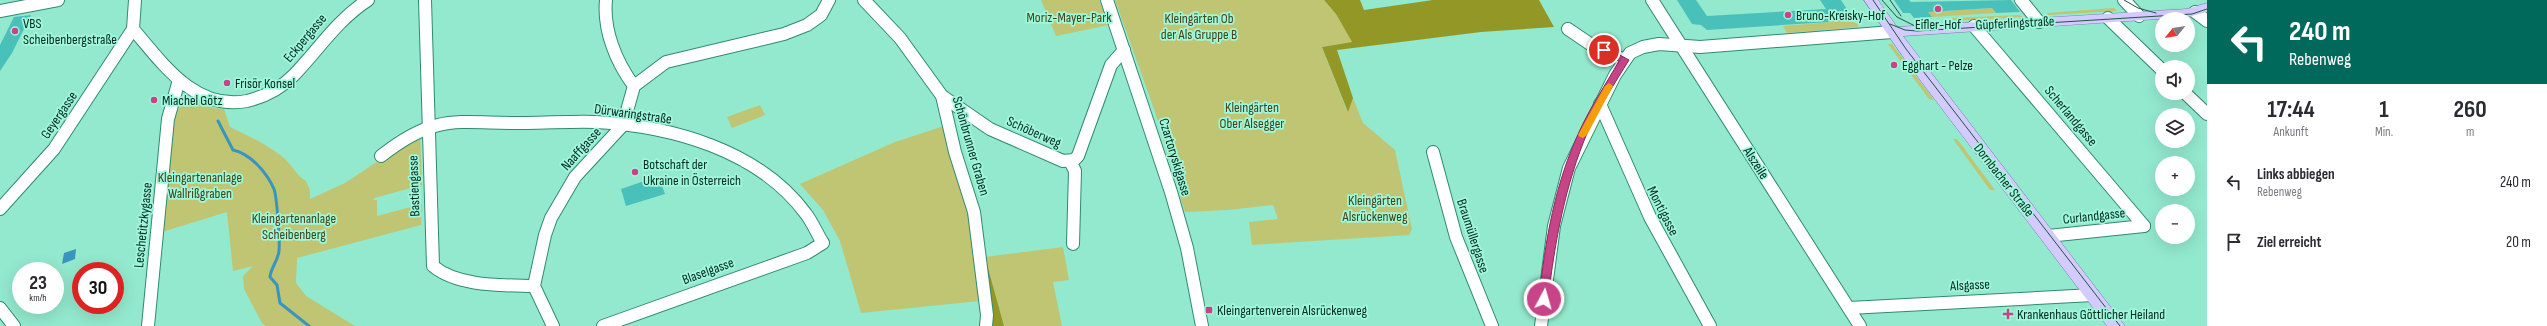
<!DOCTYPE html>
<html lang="de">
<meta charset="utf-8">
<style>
:root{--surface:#fff;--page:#f7f7f7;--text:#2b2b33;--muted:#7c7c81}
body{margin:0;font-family:"Sofia Sans Condensed",sans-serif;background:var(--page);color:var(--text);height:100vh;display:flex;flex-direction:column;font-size:15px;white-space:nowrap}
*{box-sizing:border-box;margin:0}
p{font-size:13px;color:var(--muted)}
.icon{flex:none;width:22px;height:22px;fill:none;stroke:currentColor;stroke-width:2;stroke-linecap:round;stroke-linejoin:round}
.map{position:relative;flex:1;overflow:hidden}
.sheet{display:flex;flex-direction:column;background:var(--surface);width:340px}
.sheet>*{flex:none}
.banner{background:#00695c;color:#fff;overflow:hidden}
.needle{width:26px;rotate:240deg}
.buttons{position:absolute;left:2155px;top:12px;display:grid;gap:8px}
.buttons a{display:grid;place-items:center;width:40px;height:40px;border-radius:50%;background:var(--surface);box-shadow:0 4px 16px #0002;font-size:20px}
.speed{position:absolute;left:12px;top:262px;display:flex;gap:8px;font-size:20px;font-weight:700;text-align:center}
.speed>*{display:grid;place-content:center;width:52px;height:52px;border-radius:50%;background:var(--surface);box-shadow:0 4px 16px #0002;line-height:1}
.speed small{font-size:10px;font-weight:400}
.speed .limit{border:6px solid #d22;background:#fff;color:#111}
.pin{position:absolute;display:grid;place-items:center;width:34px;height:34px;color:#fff;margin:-17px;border:2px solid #fff;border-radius:50%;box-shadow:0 1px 4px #0007}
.me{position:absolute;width:44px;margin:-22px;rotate:6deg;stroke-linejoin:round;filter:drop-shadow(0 0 3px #0008)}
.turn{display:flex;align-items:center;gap:14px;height:84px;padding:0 16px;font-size:18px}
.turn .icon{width:52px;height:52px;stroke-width:2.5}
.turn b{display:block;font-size:28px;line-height:34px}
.eta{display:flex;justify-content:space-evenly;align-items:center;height:68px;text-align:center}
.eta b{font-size:24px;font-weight:700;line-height:28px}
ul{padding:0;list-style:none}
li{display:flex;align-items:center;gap:12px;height:60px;padding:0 16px}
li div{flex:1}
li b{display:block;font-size:15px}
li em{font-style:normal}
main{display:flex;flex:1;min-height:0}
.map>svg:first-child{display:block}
.green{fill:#c0c574}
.forest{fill:#939726}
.water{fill:#3a95be}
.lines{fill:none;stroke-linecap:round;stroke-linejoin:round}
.stream{stroke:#3a95be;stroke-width:3}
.building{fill:#4ac0bb}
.minor-casing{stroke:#308a71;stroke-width:14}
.major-casing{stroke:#777baf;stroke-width:1}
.minor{stroke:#fff;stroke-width:12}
.major{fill:#d3cafe;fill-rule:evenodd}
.tram{stroke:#225345;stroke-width:1}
.route{fill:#c74489;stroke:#812c59}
.slow{fill:#f59e0b}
.poi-dot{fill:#c74489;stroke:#a0f7da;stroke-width:1.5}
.labels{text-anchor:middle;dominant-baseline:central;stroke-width:3.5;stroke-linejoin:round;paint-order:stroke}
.poi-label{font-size:14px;fill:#02291f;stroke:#a0f7da;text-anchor:start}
.park-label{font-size:14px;fill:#404215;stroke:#a0f7da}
.street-label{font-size:14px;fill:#02291f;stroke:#a0f7da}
</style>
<main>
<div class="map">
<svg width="2207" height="326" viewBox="0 0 2207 326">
<rect width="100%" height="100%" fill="#93e9cd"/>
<g class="green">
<polygon points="1041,0 1099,0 1109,25 1056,36"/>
<polygon points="1115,0 1324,0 1336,14 1352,42 1322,47 1347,111 1353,98 1363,123 1395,150 1412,229 1409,235 1252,245 1249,222 1278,219 1273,205 1228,210 1185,212 1155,112"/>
<polygon points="1992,8 1996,13 1932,17 1928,12"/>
<polygon points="2114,8 2117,11 2048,15 2047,13"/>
<polygon points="2019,15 2024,17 1954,21 1952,18"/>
<polygon points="1844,18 1858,24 1858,27 1787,33 1783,26 1844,21"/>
<polygon points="1888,44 1892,44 1934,100 1929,99"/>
<path d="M192,97L213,108L224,109L230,127C247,135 274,148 287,161C294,168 297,176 306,181L310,190V199L345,183L420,133L422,185L374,198V200H377V216L422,204L421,225L297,258L296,283L306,296L355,326H266L262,323L244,289L243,276L253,266L233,271L227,212L162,232L173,119L182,103Z"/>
<polygon points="760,105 765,115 732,128 727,117"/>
<polygon points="944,126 967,201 980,301 861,313 840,241 823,210 800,184 895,142"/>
<polygon points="1953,139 1957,139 1995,190 1990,190"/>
<polygon points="1063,247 1069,280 1053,282 1062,326 1004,326 985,257"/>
</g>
<g class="forest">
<polygon points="1324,0 1360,0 1364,10 1433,0 1539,0 1554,27 1481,32 1337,50 1353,98 1348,112 1322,47 1352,42 1336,14"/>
<polygon points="985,257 1004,326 991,326"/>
</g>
<polygon class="water" points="76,249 75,259 62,264 64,253"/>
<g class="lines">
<path class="stream" d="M218,121L233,150C251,154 267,173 274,189C277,197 280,242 279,251C278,261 271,267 270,277L277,285L280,303L309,326"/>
</g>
<g class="building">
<polygon points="1677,0 1696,0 1707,16 1826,9 1820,0 1841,0 1850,14 1839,14 1845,21 1707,30 1701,25 1692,24"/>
<polygon points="1894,0 1909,0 1911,2 2011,0 2020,12 1996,13 1992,8 1928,12 1932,17 1914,18 1910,13 1903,13"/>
<polygon points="31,15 12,53 0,71 0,45 14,17"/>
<polygon points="653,178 659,178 665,194 626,206 621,189"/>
</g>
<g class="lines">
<defs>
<g id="minor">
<path d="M135,0L133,29C163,64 195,111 247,101C264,97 281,88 294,75C319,49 337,20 368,0"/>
<path d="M425,0L433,266C458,287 503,285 534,286"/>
<path d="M606,0C603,30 616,62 634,86"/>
<polyline points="864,0 900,38 942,96 955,152 974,212 987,315 986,326"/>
<polyline points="1107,0 1171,192 1187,248 1202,326"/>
<polyline points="1652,0 1860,326"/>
<polyline points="2021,0 2039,22"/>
<polyline points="2124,0 2139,16"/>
<polyline points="0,11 58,0"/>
<polyline points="2195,12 2207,21"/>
<polyline points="2108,18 2162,70"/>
<polyline points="1974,26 2144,226"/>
<polyline points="1568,29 1590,44 1624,60"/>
<polyline points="2185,93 2207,114"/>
<polyline points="942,96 990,129 1063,161 1074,160 1078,156 1111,65 1124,50"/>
<polyline points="1600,104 1650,217 1710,326"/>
<polyline points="1433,152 1456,237 1492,326"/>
<path d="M381,156C438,111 459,124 526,123C549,123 573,121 596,122C671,126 759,150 806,214C813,223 817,234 823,243L807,253L603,326"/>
<polyline points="1070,161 1075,171 1073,244"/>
<polyline points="0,209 54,149 133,29"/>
<polyline points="2048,236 2144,226"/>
<polyline points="0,308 14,326"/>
<polyline points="1849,308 2093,295"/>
<polyline points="148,326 168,119 179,80"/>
<polyline points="553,326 534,286 545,235 551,218 575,177 623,125 634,86 666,62 784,34 807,25 821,15 829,0"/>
<polyline points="1541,326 1554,226 1569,168 1615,75 1630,53 1643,47 1659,44 1700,47 1892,32"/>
</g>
<polygon id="major" points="1864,0 1878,0 1897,27 2187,9 2207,3 2207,12 2188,17 1903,36 2125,326 2107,326 1908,64"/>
</defs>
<use href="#minor" class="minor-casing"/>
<use href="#major" class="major-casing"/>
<use href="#minor" class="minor"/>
<use href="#major" class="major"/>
<g class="tram">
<polyline points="1873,0 1906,49 2120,326"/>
<polyline points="1882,0 1897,17 1919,28"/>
<polyline points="1890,0 1901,16"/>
<polyline points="2124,0 2138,8 2156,13"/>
<polyline points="1890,24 1905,30 1917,31 2192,14 2207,9"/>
</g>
</g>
<path class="route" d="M1602,48H1607L1629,60C1615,83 1599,107 1588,131C1565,185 1555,241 1548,299L1544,303L1539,299C1545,241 1555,183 1580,130C1591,106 1606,84 1619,61L1602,53Z"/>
<polygon class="slow" points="1609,83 1613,86 1587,135 1583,138 1580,137 1578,135 1605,86"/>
<g class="poi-dot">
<circle cx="1938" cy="9" r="4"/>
<circle cx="1788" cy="15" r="4"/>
<circle cx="15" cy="31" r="4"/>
<circle cx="1894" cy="65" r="4"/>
<circle cx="227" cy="83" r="4"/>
<circle cx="154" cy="100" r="4"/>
<circle cx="635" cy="172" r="4"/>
<rect x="1205" y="306" width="8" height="8" rx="2"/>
<path d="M2006 308h4v4h4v4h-4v4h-4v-4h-4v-4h4z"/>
</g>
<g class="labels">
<g class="poi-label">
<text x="1796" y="15">Bruno-Kreisky-Hof</text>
<text x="23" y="23">VBS<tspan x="23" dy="16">Scheibenbergstraße</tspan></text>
<text x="1938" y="24" text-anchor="middle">Eifler-Hof</text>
<text x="1902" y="65">Egghart - Pelze</text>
<text x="235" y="83">Frisör Konsel</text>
<text x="162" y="100">Miachel Götz</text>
<text x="643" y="164">Botschaft der<tspan x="643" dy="16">Ukraine in Österreich</tspan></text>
<text x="1217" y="310">Kleingartenverein Alsrückenweg</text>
<text x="2017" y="314">Krankenhaus Göttlicher Heiland</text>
</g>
<g class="park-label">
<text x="1069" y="17">Moriz-Mayer-Park</text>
<text x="1199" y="18">Kleingärten Ob<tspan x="1199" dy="16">der Als Gruppe B</tspan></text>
<text x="1252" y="107">Kleingärten<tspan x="1252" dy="16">Ober Alsegger</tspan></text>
<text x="200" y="177">Kleingartenanlage<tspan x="200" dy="16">Wallrißgraben</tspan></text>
<text x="1375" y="200">Kleingärten<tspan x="1375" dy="16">Alsrückenweg</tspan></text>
<text x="294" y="218">Kleingartenanlage<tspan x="294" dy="16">Scheibenberg</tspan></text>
</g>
<g class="street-label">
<text transform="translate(2015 23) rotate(-3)">Güpferlingstraße</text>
<text transform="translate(305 38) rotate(-50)">Eckpergasse</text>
<text transform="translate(633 114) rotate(8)">Dürwaringstraße</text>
<text transform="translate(59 115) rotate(-56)">Geyergasse</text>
<text transform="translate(2071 116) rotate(50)">Scherlandgasse</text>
<text transform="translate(1034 132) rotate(24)">Schöberweg</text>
<text transform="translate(971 146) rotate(74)">Schönbrunner Graben</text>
<text transform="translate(581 149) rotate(-48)">Naaffgasse</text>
<text transform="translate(1175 157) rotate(73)">Czartoryskigasse</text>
<text transform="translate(1756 163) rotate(57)">Alszeile</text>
<text transform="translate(2004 180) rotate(52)">Dornbacher Straße</text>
<text transform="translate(414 186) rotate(-92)">Bastiengasse</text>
<text transform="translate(1663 211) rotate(63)">Montigasse</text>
<text transform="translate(2094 216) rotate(-6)">Curlandgasse</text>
<text transform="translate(143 225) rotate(-84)">Leschetitzkygasse</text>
<text transform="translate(1473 236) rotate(72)">Braumüllergasse</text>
<text transform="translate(708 271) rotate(-20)">Blaselgasse</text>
<text transform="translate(1970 285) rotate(-3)">Alsgasse</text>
</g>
</g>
</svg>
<div class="buttons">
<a><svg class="needle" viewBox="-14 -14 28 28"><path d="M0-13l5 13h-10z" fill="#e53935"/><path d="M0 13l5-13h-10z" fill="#7c7c81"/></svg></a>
<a><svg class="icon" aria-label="sound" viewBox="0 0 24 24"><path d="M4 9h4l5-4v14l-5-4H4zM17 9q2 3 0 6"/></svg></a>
<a><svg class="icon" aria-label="layers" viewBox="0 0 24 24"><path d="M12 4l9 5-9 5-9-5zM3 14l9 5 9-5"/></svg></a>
<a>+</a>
<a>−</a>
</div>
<div class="speed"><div>23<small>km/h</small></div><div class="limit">30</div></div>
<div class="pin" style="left:1604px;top:50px;background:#d93025"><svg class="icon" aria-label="arrive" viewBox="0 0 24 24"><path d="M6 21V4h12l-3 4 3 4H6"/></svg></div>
<svg class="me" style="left:1544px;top:299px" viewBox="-20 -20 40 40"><circle r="17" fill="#c74489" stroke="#fff" stroke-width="3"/><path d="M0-11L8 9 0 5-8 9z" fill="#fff"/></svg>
</div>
<section class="sheet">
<div class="banner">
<div class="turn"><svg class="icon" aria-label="left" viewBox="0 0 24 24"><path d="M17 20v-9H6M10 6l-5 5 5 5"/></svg><div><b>240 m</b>Rebenweg</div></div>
</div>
<div class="eta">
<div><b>17:44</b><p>Ankunft</p></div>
<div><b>1</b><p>Min.</p></div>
<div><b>260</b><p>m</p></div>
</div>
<ul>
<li><svg class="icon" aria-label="left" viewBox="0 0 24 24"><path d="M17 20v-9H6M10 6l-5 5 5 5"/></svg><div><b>Links abbiegen</b><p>Rebenweg</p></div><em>240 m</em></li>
<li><svg class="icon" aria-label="arrive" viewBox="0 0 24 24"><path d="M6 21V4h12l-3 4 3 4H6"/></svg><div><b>Ziel erreicht</b></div><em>20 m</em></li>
</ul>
</section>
</main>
